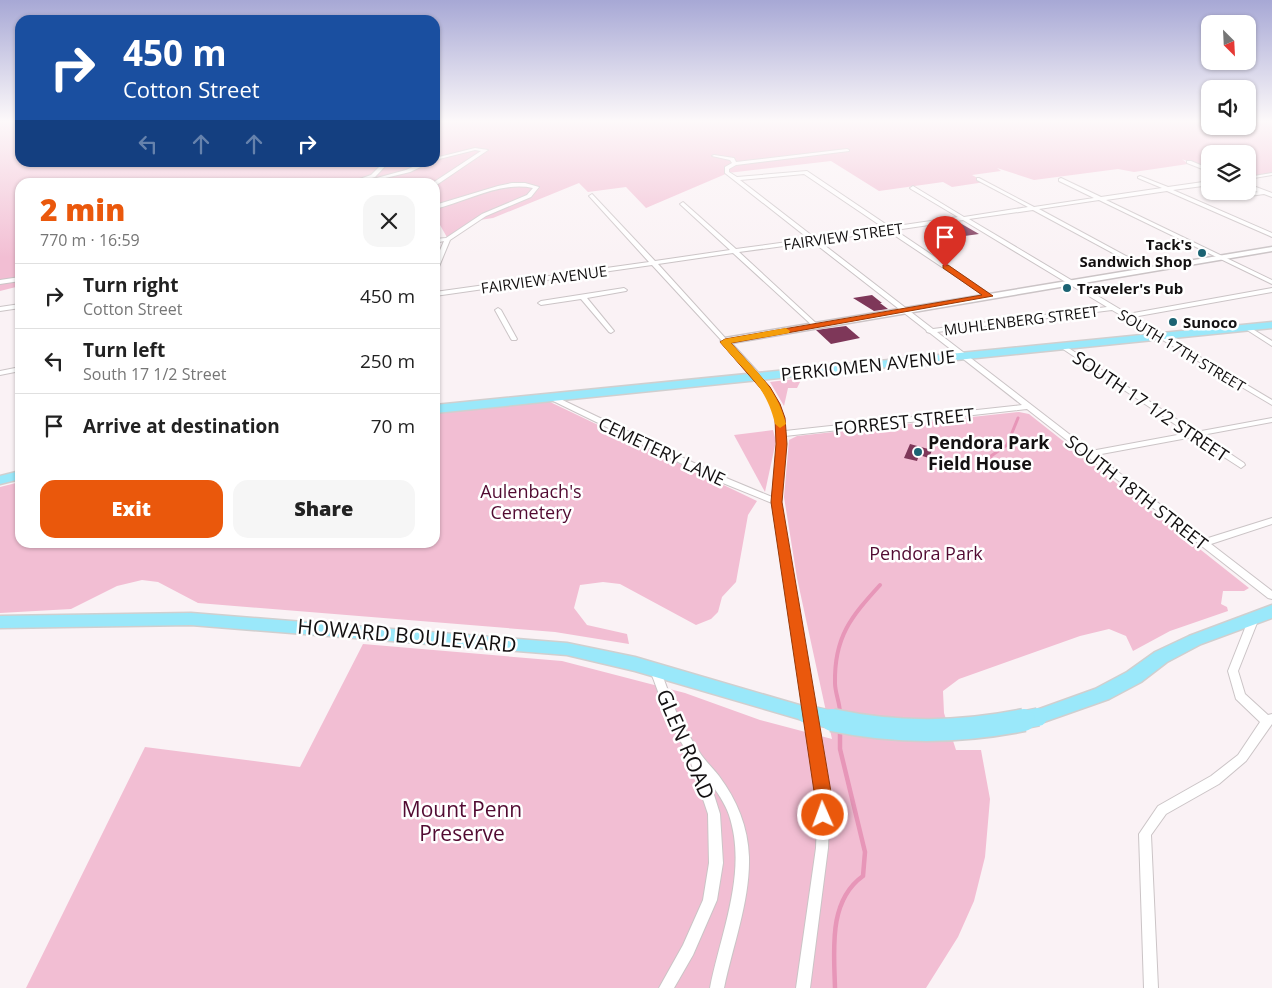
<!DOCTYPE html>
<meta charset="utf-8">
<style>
:root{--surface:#fff;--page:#f6f6f6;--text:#222;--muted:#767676;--line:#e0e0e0;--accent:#ea580c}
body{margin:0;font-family:"Open Sans",sans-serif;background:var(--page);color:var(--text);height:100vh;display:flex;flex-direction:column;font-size:19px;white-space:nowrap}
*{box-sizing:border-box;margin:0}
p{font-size:16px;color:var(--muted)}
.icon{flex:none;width:28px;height:28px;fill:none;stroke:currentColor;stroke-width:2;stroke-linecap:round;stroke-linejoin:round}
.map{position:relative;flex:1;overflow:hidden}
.sheet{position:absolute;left:15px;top:178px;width:425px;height:370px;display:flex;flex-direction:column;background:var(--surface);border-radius:15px;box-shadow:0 1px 4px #0004}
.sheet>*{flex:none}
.top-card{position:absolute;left:15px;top:15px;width:425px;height:152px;border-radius:15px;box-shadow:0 1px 4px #0004;background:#1a4fa0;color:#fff;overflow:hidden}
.needle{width:32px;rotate:156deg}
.controls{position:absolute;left:1201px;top:15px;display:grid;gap:10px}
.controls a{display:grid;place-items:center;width:55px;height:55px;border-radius:10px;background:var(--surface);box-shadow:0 1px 4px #0004;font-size:25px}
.pin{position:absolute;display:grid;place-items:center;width:42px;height:42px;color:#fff;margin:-51px -21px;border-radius:50% 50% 50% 0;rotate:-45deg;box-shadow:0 0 5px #0007}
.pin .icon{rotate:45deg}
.me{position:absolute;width:55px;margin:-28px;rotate:358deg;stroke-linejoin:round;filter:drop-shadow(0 0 4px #0008)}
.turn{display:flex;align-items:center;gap:18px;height:105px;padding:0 25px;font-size:22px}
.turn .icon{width:65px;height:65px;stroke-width:2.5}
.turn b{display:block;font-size:35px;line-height:42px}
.lanes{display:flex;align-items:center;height:48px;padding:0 25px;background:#0003;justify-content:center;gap:25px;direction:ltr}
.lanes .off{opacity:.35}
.round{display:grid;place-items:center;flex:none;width:52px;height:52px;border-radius:15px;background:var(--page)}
.head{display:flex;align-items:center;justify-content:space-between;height:85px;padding:0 25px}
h1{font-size:30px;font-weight:800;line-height:38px;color:var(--accent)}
.primary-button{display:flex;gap:10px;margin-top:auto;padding:10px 25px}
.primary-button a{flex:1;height:58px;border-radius:15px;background:var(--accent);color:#fff;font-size:20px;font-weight:800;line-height:58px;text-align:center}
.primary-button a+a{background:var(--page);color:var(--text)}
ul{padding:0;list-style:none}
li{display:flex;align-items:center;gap:15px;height:65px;padding:0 25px;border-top:1px solid var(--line)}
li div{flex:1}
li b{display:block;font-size:19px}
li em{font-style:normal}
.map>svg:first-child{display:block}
.green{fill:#f2bed3}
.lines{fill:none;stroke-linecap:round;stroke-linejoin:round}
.stream-far2{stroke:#e796b8;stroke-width:3}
.stream-far1{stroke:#e796b8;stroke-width:4}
.stream{stroke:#e796b8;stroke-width:4.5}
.building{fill:#7e3759}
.minor-casing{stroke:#cbc4c6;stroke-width:2}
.tertiary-casing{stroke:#cbc4c6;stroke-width:3}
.primary-casing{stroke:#d0cfcf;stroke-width:3}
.minor{fill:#fff;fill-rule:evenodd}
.tertiary{fill:#fff;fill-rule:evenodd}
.primary{fill:#9ae8fa;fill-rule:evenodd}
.primary-bridge-far1-casing{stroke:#d0cfcf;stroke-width:20;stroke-linecap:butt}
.primary-bridge-casing{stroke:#d0cfcf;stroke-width:25;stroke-linecap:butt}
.primary-bridge-far1{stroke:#9ae8fa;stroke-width:18}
.primary-bridge{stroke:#9ae8fa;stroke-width:22}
.route{fill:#ea580c;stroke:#983908}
.slow{fill:#f59e0b}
.poi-dot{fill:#1c6373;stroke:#fff;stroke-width:2}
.labels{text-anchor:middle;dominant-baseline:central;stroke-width:5;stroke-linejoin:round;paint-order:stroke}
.far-street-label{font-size:15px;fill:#131011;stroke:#fff}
.far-poi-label{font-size:15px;font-weight:bold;fill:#131011;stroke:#fff;text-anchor:start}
.street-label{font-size:18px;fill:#131011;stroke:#fff}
.poi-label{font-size:18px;font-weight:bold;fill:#131011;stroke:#fff;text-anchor:start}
.park-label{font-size:18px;fill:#520b32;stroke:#fff}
.near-street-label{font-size:21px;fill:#131011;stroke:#fff}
.near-park-label{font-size:21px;fill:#520b32;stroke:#fff}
</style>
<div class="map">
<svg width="1272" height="988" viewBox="0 0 1272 988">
<rect width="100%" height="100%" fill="#faf2f5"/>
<g class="green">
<polygon points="0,120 20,120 20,162 435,162 435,120 1210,120 1210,126 1248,126 1248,120 1272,120 1272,174 1248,178 1248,154 1210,154 1210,171 1182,159 1188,164 1134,172 1118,169 1034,180 997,168 1001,171 972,175 985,182 952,187 943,182 879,191 831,161 728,173 646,208 626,187 588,192 579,183 493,218 473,221 448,239 440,225 435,225 435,182 20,182 20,286 0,291"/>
<polygon points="802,378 797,388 788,388 784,406 770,382"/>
<polygon points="548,401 757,501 748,515 736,582 722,597 718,612 711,619 696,625 620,584 603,582 580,585 574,608 587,625 627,634 629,644 555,632 198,603 158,582 142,580 117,586 71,609 0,613 0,487 20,482 20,542 435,542 435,413"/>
<polygon points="1019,412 1029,414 1249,588 1244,591 1223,591 1221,604 1227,607 1228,611 1170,631 1133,651 1126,636 1109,629 1080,636 959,679 943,691 944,713 956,750 981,750 990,799 985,857 974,901 958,937 926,988 26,988 145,747 300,767 363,644 562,661 685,693 760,720 832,739 797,578 784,497 789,440 797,436"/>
<polygon points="773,430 776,441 765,492 734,435"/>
</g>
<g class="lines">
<polyline class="stream-far2" points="985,464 991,460 991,456 1007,445 1018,418"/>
<path class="stream-far1" d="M840,713C840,703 835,693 835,683C834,637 851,617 880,585"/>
<path class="stream" d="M835,988C834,950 828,901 863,876L865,852L840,749V730"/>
</g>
<g class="building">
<polygon points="960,223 979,234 950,238 935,228"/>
<polygon points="872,295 882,303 880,303 888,309 874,311 853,298"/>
<polygon points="846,326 860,338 831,344 816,330"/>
<polygon points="910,444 932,450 929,458 919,455 917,461 904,458"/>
</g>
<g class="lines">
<defs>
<g id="minor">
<polygon points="475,148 488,150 435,186 434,182 481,151 475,150 435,160 435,158"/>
<path d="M847,149L849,150V151L736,165L729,169V172L737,177L807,171L890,227L958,217L911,189L910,188L913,186L964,217L1028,207L977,180V178H979L1034,207L1094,198L1059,181V179L1061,178L1101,197L1162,188L1138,178V177L1140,176L1168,187L1210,181V185L1173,190L1272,233V237L1270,236L1167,191L1106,200L1272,280V284L1099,200L1039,209L1150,269V271H1146L1033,210L969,219L1128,314L1272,288V292L1133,317L1272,400V405L1112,310L937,332L1091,451L1188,433L1060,347V345H1064L1196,432L1272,418V422L1202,435L1244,463L1245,465L1241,468L1193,437L1096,455L1205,539L1272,518V524L1211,544L1272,591V599L1268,598L1027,409L785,436L786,444L780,502L830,798L828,848L810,988H796L816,848L818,798L772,503L713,479L545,397L546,395H552L719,475L772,497C775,468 784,433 772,405C767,395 759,385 752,376L753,374H759C772,394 783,407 785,431L1022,405L930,333L927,332L926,330L813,242L739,252L818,325L819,326L816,328L814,327L733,253L658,264L727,340L728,341L725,343L723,342L652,265L435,296V292L649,262L590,197L589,196L592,194L655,261L730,250L681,205L680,204L683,202L736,249L809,239L725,173V167L732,163L730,160L712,156L714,155L734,158L736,162ZM804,174L884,228L815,238L740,180ZM963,220L1107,307L933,329L819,241L888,231L987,297H991V295L895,230Z"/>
<polygon points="1187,161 1191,161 1210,169 1210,172 1187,163"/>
<polygon points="346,162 367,162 348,166 346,165"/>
<polygon points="384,162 389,162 375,177 361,181 361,182 356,182 354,181 371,175"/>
<polygon points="424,162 431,162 410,172 369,182 362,182 406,170"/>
<polygon points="1272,173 1272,175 1248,179 1248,177"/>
<path d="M512,183H525L539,187L531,197L486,216L450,240L438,269L435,271V262L444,241L435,243V239L446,238L482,214L527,195L533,188C500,181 466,202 435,209V205L498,186Z"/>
<polygon points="1248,184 1272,193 1272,197 1264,194 1229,199 1229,197 1258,192 1248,188"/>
<polygon points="20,277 20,281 0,284 0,280"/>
<polygon points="624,288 627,290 626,291 587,298 614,331 611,333 609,332 581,299 541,305 538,303 541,301"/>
<polygon points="20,304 20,308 0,311 0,307"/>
<polygon points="498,308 501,310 517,339 516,340 512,340 511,339 495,310"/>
<polygon points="1246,325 1272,341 1272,346 1244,328 1243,327"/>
<polygon points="20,367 20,371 0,375 0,371"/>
<polygon points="1254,614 1258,616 1259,618 1238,671 1245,694 1268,715 1272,714 1272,724 1246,761 1219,784 1166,814 1151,835 1158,988 1144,988 1139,834 1158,806 1211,776 1238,755 1260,722 1236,699 1228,671 1249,618 1250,616"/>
<path d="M655,666L659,667L660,670C667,686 672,704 680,720C686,731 693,742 700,753C705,761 713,768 719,776C737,800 748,827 749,857C750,901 733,945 724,988H710C721,932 748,872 729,815C725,803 717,792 710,782L720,814L723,863L717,900L693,955L674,988H659L683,945L703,900L709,863L708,814L688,754L669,721L650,670L651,667Z"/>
</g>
<polygon id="tertiary" points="1272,247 1272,251 731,343 761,376 756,379 753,378 721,341 725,338"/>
<g id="primary">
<polygon points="1272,322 1272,328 435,413 435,405"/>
<polygon points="20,471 20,479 0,484 0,476"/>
<polygon points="1272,605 1272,618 1201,644 1167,662 1141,682 1109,699 1038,724 1031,722 1028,717 1031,712 1095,689 1127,672 1155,652 1189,636"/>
<polygon points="191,613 567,643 635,657 806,707 813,709 816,714 813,719 806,721 635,671 567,655 191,625 0,628 0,616"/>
</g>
</defs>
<use href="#minor" class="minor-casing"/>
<use href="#tertiary" class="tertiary-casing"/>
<use href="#primary" class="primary-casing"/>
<use href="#minor" class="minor"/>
<use href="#tertiary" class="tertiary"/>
<use href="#primary" class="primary"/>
<defs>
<g id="primary-bridge-far1">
<polyline points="806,714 838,721"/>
<polyline points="1018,721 1038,717"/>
</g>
<path id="primary-bridge" d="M832,720C898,734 959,733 1024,720"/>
</defs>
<use href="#primary-bridge-far1" class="primary-bridge-far1-casing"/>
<use href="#primary-bridge" class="primary-bridge-casing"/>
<use href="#primary-bridge-far1" class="primary-bridge-far1"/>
<use href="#primary-bridge" class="primary-bridge"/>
</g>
<linearGradient id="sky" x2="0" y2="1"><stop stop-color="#a7a8d5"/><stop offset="0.47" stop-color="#fdf9fa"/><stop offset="1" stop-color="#fdf9fa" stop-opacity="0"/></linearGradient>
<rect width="1272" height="258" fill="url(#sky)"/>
<polygon class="route" points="943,265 948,265 993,296 731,343 770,387 780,404 785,418 787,444 782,502 832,798 831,815 829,820 823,822 817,820 815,815 815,798 771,502 776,444 775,418 771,404 762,390 720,342 725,339 982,295 943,268"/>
<path class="slow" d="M786,328L790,331L789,333L731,343C755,370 777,388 786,424L780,428L775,424C766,384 744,372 720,342L725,339Z"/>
<g class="poi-dot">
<circle cx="1202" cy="253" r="5"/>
<circle cx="1067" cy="288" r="5"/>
<circle cx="1173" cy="322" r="5"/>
<circle cx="918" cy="452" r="5"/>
</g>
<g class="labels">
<g class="far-street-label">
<text transform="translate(843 236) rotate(-8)">FAIRVIEW STREET</text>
<text transform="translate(544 279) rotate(-8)">FAIRVIEW AVENUE</text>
<text transform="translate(1021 320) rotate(-7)">MUHLENBERG STREET</text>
<text transform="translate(1182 350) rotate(31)">SOUTH 17TH STREET</text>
</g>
<g class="far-poi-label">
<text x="1192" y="244" text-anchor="end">Tack's<tspan x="1192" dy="17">Sandwich Shop</tspan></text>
<text x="1077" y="288">Traveler's Pub</text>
<text x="1183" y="322">Sunoco</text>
</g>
<g class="street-label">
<text transform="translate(868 365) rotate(-6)">PERKIOMEN AVENUE</text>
<text transform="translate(1151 406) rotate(34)">SOUTH 17 1/2 STREET</text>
<text transform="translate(904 421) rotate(-6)">FORREST STREET</text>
<text transform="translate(662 451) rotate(25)">CEMETERY LANE</text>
<text transform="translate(1137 492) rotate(38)">SOUTH 18TH STREET</text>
</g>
<g class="poi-label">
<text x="928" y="442">Pendora Park<tspan x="928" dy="21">Field House</tspan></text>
</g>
<g class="park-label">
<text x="531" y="491">Aulenbach's<tspan x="531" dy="21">Cemetery</tspan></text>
<text x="926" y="553">Pendora Park</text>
</g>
<g class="near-street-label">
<text transform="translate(407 635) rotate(5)">HOWARD BOULEVARD</text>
<text transform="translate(686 744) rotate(67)">GLEN ROAD</text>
</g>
<g class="near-park-label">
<text x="462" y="809">Mount Penn<tspan x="462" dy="24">Preserve</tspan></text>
</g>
</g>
</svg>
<div class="controls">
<a><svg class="needle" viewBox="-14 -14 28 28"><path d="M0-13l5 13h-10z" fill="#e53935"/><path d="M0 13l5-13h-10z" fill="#767676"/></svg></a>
<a><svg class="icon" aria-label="sound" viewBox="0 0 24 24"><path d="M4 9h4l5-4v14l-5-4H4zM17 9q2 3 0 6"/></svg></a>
<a><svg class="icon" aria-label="layers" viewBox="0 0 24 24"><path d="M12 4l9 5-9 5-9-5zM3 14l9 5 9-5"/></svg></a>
</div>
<div class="pin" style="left:945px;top:267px;background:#d93025"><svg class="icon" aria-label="arrive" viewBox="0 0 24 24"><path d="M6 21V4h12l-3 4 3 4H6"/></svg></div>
<svg class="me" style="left:823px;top:815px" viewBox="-20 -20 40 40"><circle r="17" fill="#ea580c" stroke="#fff" stroke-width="3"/><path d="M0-11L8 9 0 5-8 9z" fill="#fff"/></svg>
<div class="top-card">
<div class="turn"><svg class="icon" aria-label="right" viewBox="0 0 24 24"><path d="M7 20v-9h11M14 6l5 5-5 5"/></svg><div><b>450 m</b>Cotton Street</div></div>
<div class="lanes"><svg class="icon off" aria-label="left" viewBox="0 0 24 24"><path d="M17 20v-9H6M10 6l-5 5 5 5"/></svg><svg class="icon off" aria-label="ahead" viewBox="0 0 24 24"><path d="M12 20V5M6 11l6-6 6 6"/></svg><svg class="icon off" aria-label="ahead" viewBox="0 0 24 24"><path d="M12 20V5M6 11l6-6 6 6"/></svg><svg class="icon" aria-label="right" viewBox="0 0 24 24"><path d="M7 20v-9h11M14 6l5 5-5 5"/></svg></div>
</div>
<section class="sheet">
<div class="head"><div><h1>2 min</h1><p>770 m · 16:59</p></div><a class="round"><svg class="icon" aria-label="close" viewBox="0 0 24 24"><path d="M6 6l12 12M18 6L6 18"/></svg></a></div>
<ul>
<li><svg class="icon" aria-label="right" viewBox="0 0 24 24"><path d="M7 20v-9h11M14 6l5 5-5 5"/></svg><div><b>Turn right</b><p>Cotton Street</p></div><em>450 m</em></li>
<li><svg class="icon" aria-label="left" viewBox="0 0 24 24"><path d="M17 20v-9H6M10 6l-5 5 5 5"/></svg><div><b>Turn left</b><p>South 17 1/2 Street</p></div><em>250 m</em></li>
<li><svg class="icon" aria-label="arrive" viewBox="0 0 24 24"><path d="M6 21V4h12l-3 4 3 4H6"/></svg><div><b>Arrive at destination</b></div><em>70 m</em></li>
</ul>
<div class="primary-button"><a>Exit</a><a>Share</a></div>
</section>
</div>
